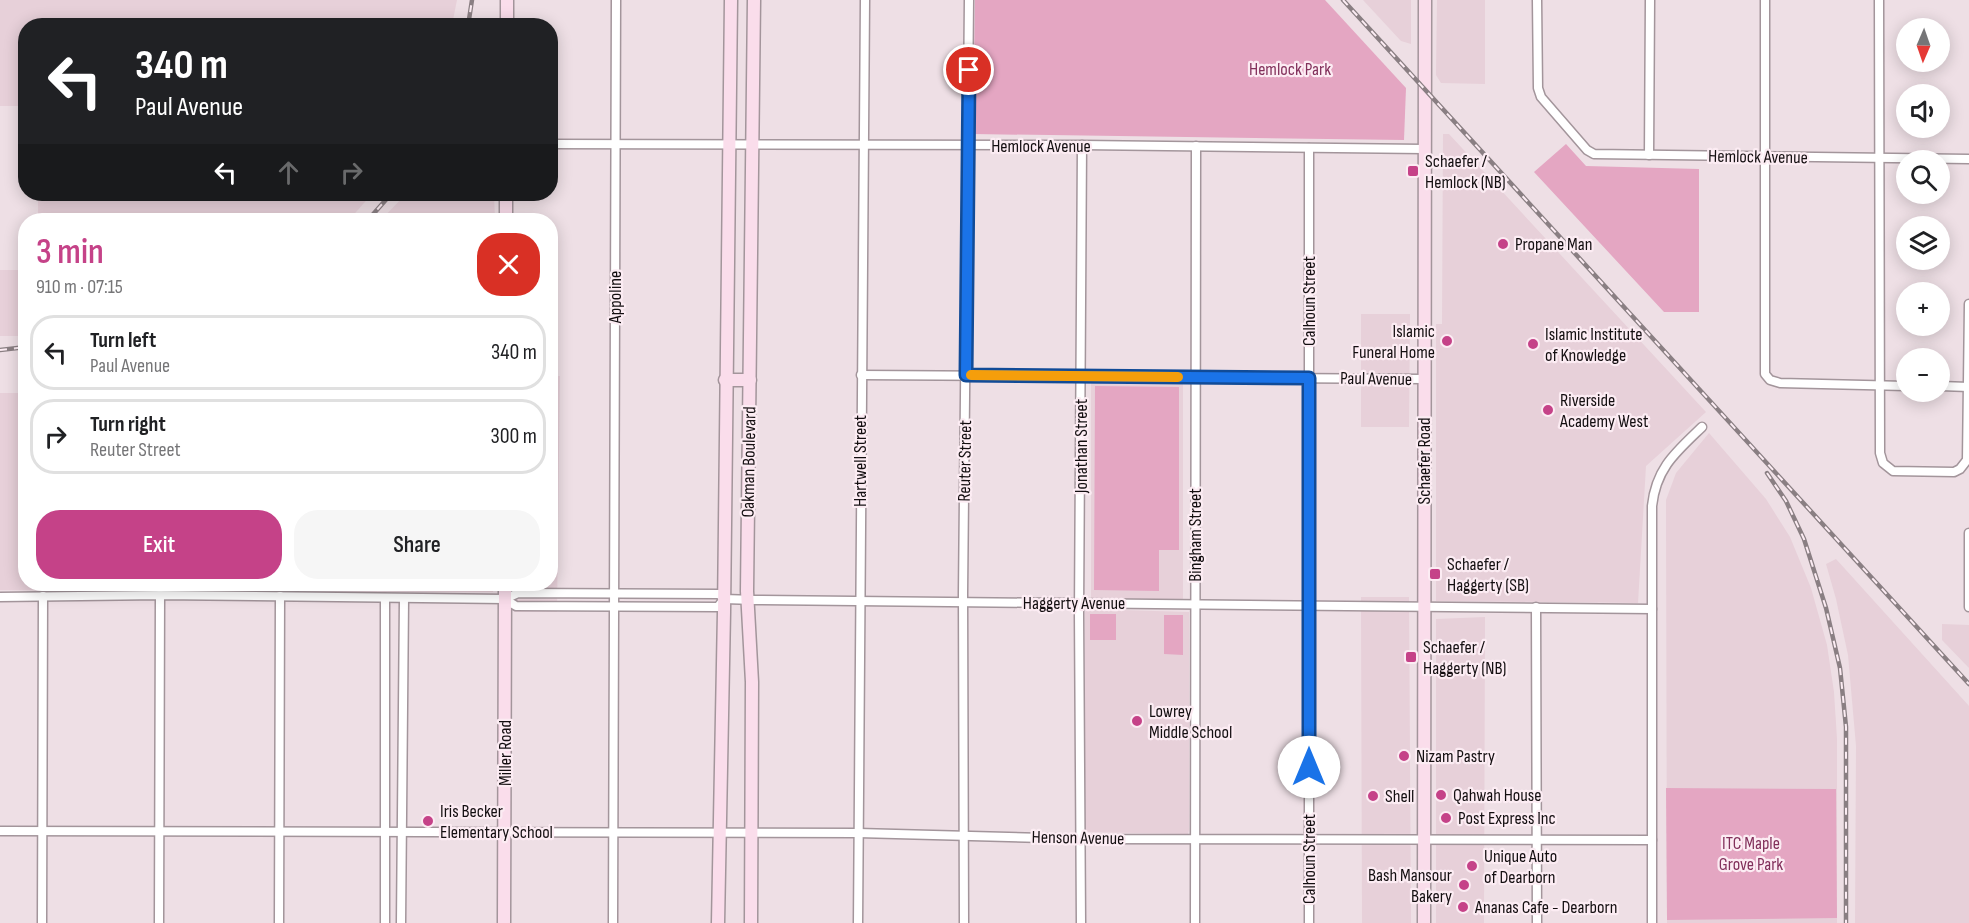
<!DOCTYPE html>
<meta charset="utf-8">
<style>
:root{--surface:#fff;--page:#f6f6f6;--text:#202124;--muted:#757577;--line:#e0e0e0;--accent:#c54288}
body{margin:0;font-family:"Sofia Sans Condensed",sans-serif;background:var(--page);color:var(--text);height:100vh;display:flex;flex-direction:column;font-size:22px;white-space:nowrap}
*{box-sizing:border-box;margin:0}
p{font-size:20px;color:var(--muted)}
.icon{flex:none;width:33px;height:33px;fill:none;stroke:currentColor;stroke-width:2;stroke-linecap:round;stroke-linejoin:round}
.map{position:relative;flex:1;overflow:hidden}
.drawer{position:absolute;left:18px;top:213px;width:540px;height:378px;display:flex;flex-direction:column;background:var(--surface);border-radius:24px;box-shadow:0 3px 15px #0003}
.drawer>*{flex:none}
.top-card{position:absolute;left:18px;top:18px;width:540px;height:183px;border-radius:24px;box-shadow:0 3px 15px #0003;background:#202124;color:#fff;overflow:hidden}
.needle{width:39px;rotate:182deg}
.buttons{position:absolute;left:1896px;top:18px;display:grid;gap:12px}
.buttons a{display:grid;place-items:center;width:54px;height:54px;border-radius:50%;background:var(--surface);box-shadow:0 3px 15px #0003;font-size:30px}
.pin{position:absolute;display:grid;place-items:center;width:51px;height:51px;color:#fff;margin:-26px;border:3px solid #fff;border-radius:50%;box-shadow:0 2px 6px #0007}
.me{position:absolute;width:66px;margin:-33px;rotate:0deg;stroke-linejoin:round;filter:drop-shadow(0 0 4px #0008)}
.turn{display:flex;align-items:center;gap:21px;height:126px;padding:0 18px;font-size:27px}
.turn .icon{width:78px;height:78px;stroke-width:2.5}
.turn b{display:block;font-size:42px;line-height:51px}
.lanes{display:flex;align-items:center;height:57px;padding:0 18px;background:#0003;justify-content:center;gap:30px;direction:ltr}
.lanes .off{opacity:.35}
.round{display:grid;place-items:center;flex:none;width:63px;height:63px;border-radius:24px;background:var(--page)}
.headline{display:flex;align-items:center;justify-content:space-between;height:102px;padding:0 18px}
h1{font-size:36px;font-weight:600;line-height:45px;color:var(--accent)}
.action{display:flex;gap:12px;margin-top:auto;padding:12px 18px}
.action a{flex:1;height:69px;border-radius:24px;background:var(--accent);color:#fff;font-size:24px;font-weight:600;line-height:69px;text-align:center}
.action a+a{background:var(--page);color:var(--text)}
ul{padding:0;list-style:none}
li{display:flex;align-items:center;gap:18px;height:75px;margin:0 12px 9px;padding:0 6px;border:3px solid var(--line);border-radius:24px}
li div{flex:1}
li b{display:block;font-size:22px}
li em{font-style:normal}
.map>svg:first-child{display:block}
.built{fill:#e7d0d9}
.green{fill:#e4a6c2}
.lines{fill:none;stroke-linecap:round;stroke-linejoin:round}
.street-casing{stroke:#a3959b;stroke-width:11}
.secondary-casing{stroke:#a3959b;stroke-width:15}
.street{stroke:#fff;stroke-width:8}
.secondary{stroke:#faddeb;stroke-width:12}
.rail-casing{stroke:#8a7f83;stroke-width:4.5}
.rail{stroke:#fcecf3;stroke-width:2;stroke-dasharray:7;stroke-linecap:butt}
.route-casing{stroke:#114b97;stroke-width:15}
.route{stroke:#1a73e8;stroke-width:10}
.slow{stroke:#f59e0b;stroke-width:10}
.poi-dot{fill:#c54288;stroke:#fcecf3;stroke-width:2}
.labels{text-anchor:middle;dominant-baseline:central;stroke-width:4.5;stroke-linejoin:round;paint-order:stroke}
.park-label{font-size:18px;fill:#82305b;stroke:#fcecf3}
.street-label{font-size:18px;fill:#130e10;stroke:#fcecf3}
.poi-label{font-size:18px;fill:#130e10;stroke:#fcecf3;text-anchor:start}
</style>
<div class="map">
<svg width="1969" height="923" viewBox="0 0 1969 923">
<rect width="100%" height="100%" fill="#eedfe5"/>
<g class="built">
<polygon points="0,0 457,0 452,25 26,26 25,106 0,106"/>
<polygon points="1363,0 1411,0 1411,44 1401,41"/>
<polygon points="1437,0 1485,0 1485,84 1441,83 1436,75"/>
<polygon points="1443,134 1449,134 1706,412 1646,466 1638,603 1436,601 1436,324 1442,324"/>
<polygon points="38,194 372,194 349,220 38,220"/>
<polygon points="406,194 494,194 495,220 381,220"/>
<rect x="0" y="270" width="25" height="66"/>
<polygon points="1361,314 1410,314 1409,427 1361,427"/>
<polygon points="550,376 560,376 557,612 515,612 515,584 550,584"/>
<polygon points="1091,382 1183,383 1183,600 1091,599"/>
<polygon points="0,393 25,393 26,584 493,584 493,592 0,590"/>
<polygon points="1709,433 1766,499 1790,537 1811,588 1827,645 1834,692 1837,739 1837,923 1667,923 1666,500 1676,473"/>
<polygon points="1836,559 1969,706 1969,923 1855,923 1856,746 1848,655 1836,599 1826,564"/>
<polygon points="1361,597 1409,597 1411,923 1362,923"/>
<polygon points="1087,609 1189,612 1189,830 1188,834 1085,832 1085,612"/>
<polygon points="1485,617 1484,923 1436,923 1436,619"/>
<polygon points="1942,624 1969,625 1969,668 1942,640"/>
</g>
<g class="green">
<polygon points="975,0 1325,0 1406,88 1404,140 973,134"/>
<polygon points="1566,144 1586,166 1699,169 1699,312 1664,312 1534,172"/>
<polygon points="1095,386 1179,387 1179,550 1159,550 1159,591 1094,590"/>
<rect x="1090" y="614" width="26" height="26"/>
<polygon points="1164,615 1183,615 1183,655 1164,654"/>
<polygon points="1666,788 1836,789 1837,918 1667,920"/>
</g>
<g class="lines">
<defs>
<g id="street">
<polyline points="1537,0 1538,88 1541,97 1587,150 1594,154 1969,159"/>
<polyline points="1765,0 1765,374 1770,380 1780,383 1906,386"/>
<polyline points="1879,0 1880,453 1883,463 1893,471 1954,472 1960,469 1967,460 1969,304"/>
<polyline points="550,144 1082,145 1424,149"/>
<polyline points="1649,155 1650,0"/>
<polyline points="861,375 1424,379"/>
<polyline points="1940,386 1969,387"/>
<polyline points="1969,533 1969,607"/>
<polyline points="0,597 160,595 505,599 518,593 719,594 724,599 755,600 1652,609"/>
<polyline points="385,598 385,923"/>
<polyline points="505,599 516,606 718,607 724,599"/>
<polyline points="1536,607 1537,923"/>
<polyline points="0,831 858,833 1080,839 1652,840"/>
<polyline points="42,923 43,596"/>
<polyline points="159,923 160,595"/>
<polyline points="279,923 280,596"/>
<polyline points="401,923 404,599"/>
<polyline points="613,923 616,0"/>
<polyline points="858,923 865,0"/>
<polyline points="964,923 963,594 969,0"/>
<polyline points="1081,923 1079,613 1082,145"/>
<polyline points="1195,923 1196,146"/>
<polyline points="1309,923 1309,148"/>
<path d="M1652,923V506C1656,468 1676,452 1702,427"/>
</g>
<g id="secondary">
<polyline points="507,26 507,0"/>
<polyline points="506,220 506,194"/>
<polyline points="725,380 750,380"/>
<polyline points="504,923 505,584"/>
<polyline points="718,923 724,612 731,0"/>
<polyline points="751,923 752,682 747,591 754,0"/>
<polyline points="1424,923 1425,0"/>
</g>
</defs>
<use href="#street" class="street-casing"/>
<use href="#secondary" class="secondary-casing"/>
<use href="#street" class="street"/>
<use href="#secondary" class="secondary"/>
<defs>
<g id="rail">
<polyline points="1343,0 1969,684"/>
<polyline points="468,26 472,0"/>
<polyline points="368,220 391,194"/>
<polyline points="0,350 26,347"/>
<polyline points="1767,473 1786,501 1804,539 1826,608 1840,668 1846,727 1846,923"/>
</g>
</defs>
<use href="#rail" class="rail-casing"/>
<use href="#rail" class="rail"/>
</g>
<g class="lines">
<defs>
<polyline id="route" points="969,70 966,375 1309,378 1309,767"/>
</defs>
<use href="#route" class="route-casing"/>
<use href="#route" class="route"/>
<polyline class="slow" points="971,375 1178,377"/>
</g>
<g class="poi-dot">
<rect x="1407" y="165" width="12" height="12" rx="3"/>
<circle cx="1503" cy="244" r="6"/>
<circle cx="1447" cy="341" r="6"/>
<circle cx="1533" cy="344" r="6"/>
<circle cx="1548" cy="410" r="6"/>
<rect x="1429" y="568" width="12" height="12" rx="3"/>
<rect x="1405" y="651" width="12" height="12" rx="3"/>
<circle cx="1137" cy="721" r="6"/>
<circle cx="1404" cy="756" r="6"/>
<circle cx="1441" cy="795" r="6"/>
<circle cx="1373" cy="796" r="6"/>
<circle cx="1446" cy="818" r="6"/>
<circle cx="428" cy="821" r="6"/>
<circle cx="1472" cy="866" r="6"/>
<circle cx="1464" cy="885" r="6"/>
<circle cx="1463" cy="907" r="6"/>
</g>
<g class="labels">
<g class="park-label">
<text x="1290" y="69">Hemlock Park</text>
<text x="1751" y="843">ITC Maple<tspan x="1751" dy="21">Grove Park</tspan></text>
</g>
<g class="street-label">
<text x="1041" y="146">Hemlock Avenue</text>
<text transform="translate(1758 157) rotate(1)">Hemlock Avenue</text>
<text transform="translate(615 297) rotate(-90)">Appoline</text>
<text transform="translate(1309 301) rotate(-90)">Calhoun Street</text>
<text transform="translate(1376 379) rotate(1)">Paul Avenue</text>
<text transform="translate(1081 446) rotate(-90)">Jonathan Street</text>
<text transform="translate(860 461) rotate(-90)">Hartwell Street</text>
<text transform="translate(965 461) rotate(-89)">Reuter Street</text>
<text transform="translate(1424 461) rotate(-90)">Schaefer Road</text>
<text transform="translate(749 462) rotate(-89)">Oakman Boulevard</text>
<text transform="translate(1195 535) rotate(-90)">Bingham Street</text>
<text x="1074" y="603">Haggerty Avenue</text>
<text transform="translate(505 753) rotate(-90)">Miller Road</text>
<text transform="translate(1078 838) rotate(1)">Henson Avenue</text>
<text transform="translate(1309 859) rotate(-90)">Calhoun Street</text>
</g>
<g class="poi-label">
<text x="1425" y="161">Schaefer /<tspan x="1425" dy="21">Hemlock (NB)</tspan></text>
<text x="1515" y="244">Propane Man</text>
<text x="1435" y="331" text-anchor="end">Islamic<tspan x="1435" dy="21">Funeral Home</tspan></text>
<text x="1545" y="334">Islamic Institute<tspan x="1545" dy="21">of Knowledge</tspan></text>
<text x="1560" y="400">Riverside<tspan x="1560" dy="21">Academy West</tspan></text>
<text x="1447" y="564">Schaefer /<tspan x="1447" dy="21">Haggerty (SB)</tspan></text>
<text x="1423" y="647">Schaefer /<tspan x="1423" dy="21">Haggerty (NB)</tspan></text>
<text x="1149" y="711">Lowrey<tspan x="1149" dy="21">Middle School</tspan></text>
<text x="1416" y="756">Nizam Pastry</text>
<text x="1453" y="795">Qahwah House</text>
<text x="1385" y="796">Shell</text>
<text x="440" y="811">Iris Becker<tspan x="440" dy="21">Elementary School</tspan></text>
<text x="1458" y="818">Post Express Inc</text>
<text x="1484" y="856">Unique Auto<tspan x="1484" dy="21">of Dearborn</tspan></text>
<text x="1452" y="875" text-anchor="end">Bash Mansour<tspan x="1452" dy="21">Bakery</tspan></text>
<text x="1475" y="907">Ananas Cafe - Dearborn</text>
</g>
</g>
</svg>
<div class="buttons">
<a><svg class="needle" viewBox="-14 -14 28 28"><path d="M0-13l5 13h-10z" fill="#e53935"/><path d="M0 13l5-13h-10z" fill="#757577"/></svg></a>
<a><svg class="icon" aria-label="sound" viewBox="0 0 24 24"><path d="M4 9h4l5-4v14l-5-4H4zM17 9q2 3 0 6"/></svg></a>
<a><svg class="icon" aria-label="search" viewBox="0 0 24 24"><circle cx="10" cy="10" r="6"/><path d="M15 15l6 6"/></svg></a>
<a><svg class="icon" aria-label="layers" viewBox="0 0 24 24"><path d="M12 4l9 5-9 5-9-5zM3 14l9 5 9-5"/></svg></a>
<a>+</a>
<a>−</a>
</div>
<div class="pin" style="left:969px;top:70px;background:#d93025"><svg class="icon" aria-label="arrive" viewBox="0 0 24 24"><path d="M6 21V4h12l-3 4 3 4H6"/></svg></div>
<svg class="me" style="left:1309px;top:767px" viewBox="-20 -20 40 40"><circle r="19" fill="#fff"/><path d="M0-13L10 11 0 6-10 11z" fill="#1a73e8"/></svg>
<div class="top-card">
<div class="turn"><svg class="icon" aria-label="left" viewBox="0 0 24 24"><path d="M17 20v-9H6M10 6l-5 5 5 5"/></svg><div><b>340 m</b>Paul Avenue</div></div>
<div class="lanes"><svg class="icon" aria-label="left" viewBox="0 0 24 24"><path d="M17 20v-9H6M10 6l-5 5 5 5"/></svg><svg class="icon off" aria-label="ahead" viewBox="0 0 24 24"><path d="M12 20V5M6 11l6-6 6 6"/></svg><svg class="icon off" aria-label="right" viewBox="0 0 24 24"><path d="M7 20v-9h11M14 6l5 5-5 5"/></svg></div>
</div>
<section class="drawer">
<div class="headline"><div><h1>3 min</h1><p>910 m · 07:15</p></div><a class="round" style="background:#d93025;color:#fff"><svg class="icon" aria-label="close" viewBox="0 0 24 24"><path d="M6 6l12 12M18 6L6 18"/></svg></a></div>
<ul>
<li><svg class="icon" aria-label="left" viewBox="0 0 24 24"><path d="M17 20v-9H6M10 6l-5 5 5 5"/></svg><div><b>Turn left</b><p>Paul Avenue</p></div><em>340 m</em></li>
<li><svg class="icon" aria-label="right" viewBox="0 0 24 24"><path d="M7 20v-9h11M14 6l5 5-5 5"/></svg><div><b>Turn right</b><p>Reuter Street</p></div><em>300 m</em></li>
</ul>
<div class="action"><a>Exit</a><a>Share</a></div>
</section>
</div>
